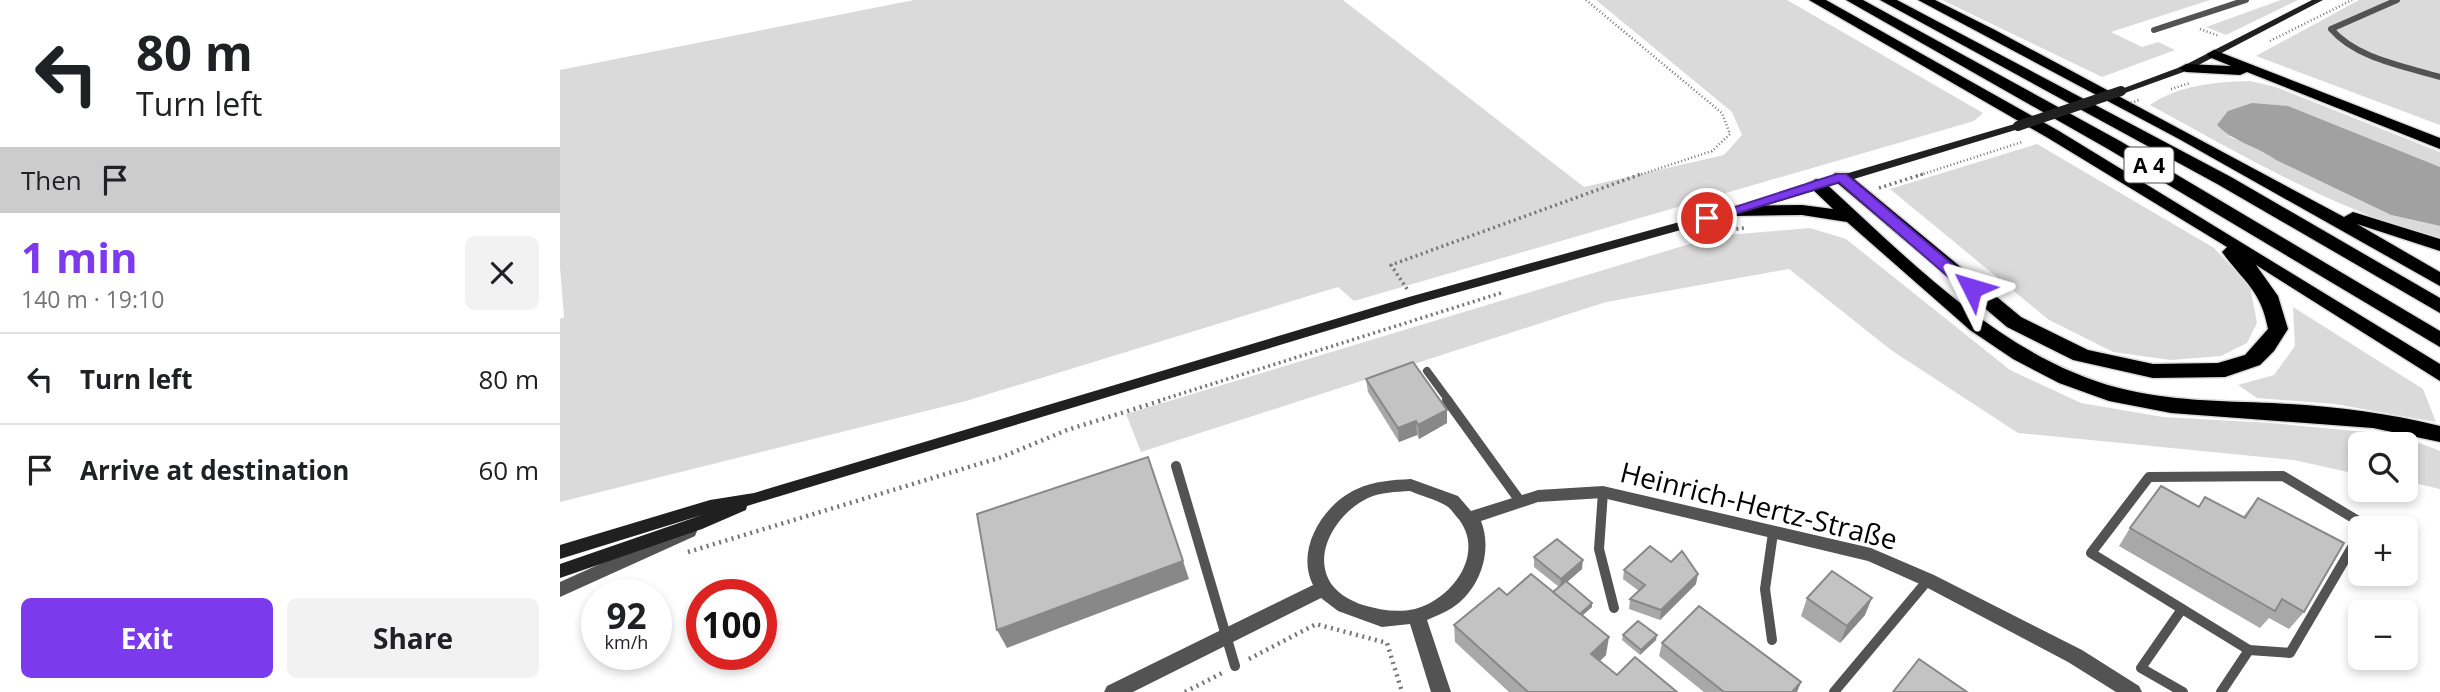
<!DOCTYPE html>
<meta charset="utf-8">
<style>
:root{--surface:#fff;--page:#f2f2f2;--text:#202124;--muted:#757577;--line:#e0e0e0;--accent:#7c3aed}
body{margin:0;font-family:"Open Sans",sans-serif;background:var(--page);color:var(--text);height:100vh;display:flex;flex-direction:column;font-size:26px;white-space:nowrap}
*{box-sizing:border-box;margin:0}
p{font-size:23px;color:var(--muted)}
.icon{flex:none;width:38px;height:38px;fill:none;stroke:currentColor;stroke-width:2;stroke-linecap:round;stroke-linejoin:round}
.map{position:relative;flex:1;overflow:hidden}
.sheet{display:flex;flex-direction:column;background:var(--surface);width:560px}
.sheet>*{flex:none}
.banner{background:#fff;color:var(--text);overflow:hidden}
.buttons{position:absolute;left:1788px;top:432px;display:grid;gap:14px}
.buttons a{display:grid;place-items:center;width:70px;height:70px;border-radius:10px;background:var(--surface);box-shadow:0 4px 10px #0003;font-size:35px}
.speed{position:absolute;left:21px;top:579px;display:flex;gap:14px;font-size:35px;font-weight:700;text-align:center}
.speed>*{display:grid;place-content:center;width:91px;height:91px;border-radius:50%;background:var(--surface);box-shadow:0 4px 10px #0003;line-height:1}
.speed small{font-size:18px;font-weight:400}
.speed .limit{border:10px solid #d22;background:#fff;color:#111}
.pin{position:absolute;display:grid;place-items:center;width:60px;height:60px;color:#fff;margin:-30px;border:4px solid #fff;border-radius:50%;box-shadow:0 2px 7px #0007}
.me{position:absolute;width:77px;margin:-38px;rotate:310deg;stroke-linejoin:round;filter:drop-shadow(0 0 5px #0008)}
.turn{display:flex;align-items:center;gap:24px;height:147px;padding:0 21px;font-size:32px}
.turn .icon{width:91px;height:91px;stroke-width:2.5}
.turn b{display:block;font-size:49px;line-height:60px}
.then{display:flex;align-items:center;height:66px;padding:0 21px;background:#0003;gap:14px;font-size:26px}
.round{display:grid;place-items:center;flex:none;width:74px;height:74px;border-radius:10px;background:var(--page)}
.head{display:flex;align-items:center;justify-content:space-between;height:119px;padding:0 21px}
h1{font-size:42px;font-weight:700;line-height:52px;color:var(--accent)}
.action{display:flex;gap:14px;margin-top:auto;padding:14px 21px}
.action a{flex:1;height:80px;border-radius:10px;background:var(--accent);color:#fff;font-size:28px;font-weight:700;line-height:80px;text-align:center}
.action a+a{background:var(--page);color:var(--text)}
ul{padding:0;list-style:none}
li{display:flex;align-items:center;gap:21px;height:91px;padding:0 21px;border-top:2px solid var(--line)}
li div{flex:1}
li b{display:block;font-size:26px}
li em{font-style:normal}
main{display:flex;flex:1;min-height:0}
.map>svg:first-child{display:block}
.green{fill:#dadada}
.water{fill:#a1a1a1}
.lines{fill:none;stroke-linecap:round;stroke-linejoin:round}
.motorway-casing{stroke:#dbdbdb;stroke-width:3}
.path-far2{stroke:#757575;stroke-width:2.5;stroke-dasharray:1 2.5;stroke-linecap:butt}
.path-far1{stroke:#757575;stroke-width:3.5;stroke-dasharray:2 3.5;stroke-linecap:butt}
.path{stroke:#757575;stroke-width:4.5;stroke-dasharray:2 4.5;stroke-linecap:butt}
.service-far2{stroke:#535353;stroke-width:6}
.service-far1{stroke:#535353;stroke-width:8}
.service{stroke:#535353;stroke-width:10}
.minor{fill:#535353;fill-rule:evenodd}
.tertiary{fill:#535353;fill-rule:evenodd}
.secondary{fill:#202020;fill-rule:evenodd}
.motorway{fill:#000;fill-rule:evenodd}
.path-bridge{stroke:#757575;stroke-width:2.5;stroke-dasharray:1 2.5;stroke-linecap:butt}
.secondary-bridge{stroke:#202020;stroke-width:10}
.wall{fill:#a8a8a8}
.shaded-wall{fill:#888}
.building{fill:#c3c3c3;stroke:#888;stroke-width:2}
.route{fill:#7c3aed;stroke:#51269a;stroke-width:2}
.labels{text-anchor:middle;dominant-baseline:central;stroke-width:6;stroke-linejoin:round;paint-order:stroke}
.shield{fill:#fff;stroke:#4c4c4c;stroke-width:2}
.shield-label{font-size:21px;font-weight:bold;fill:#000}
.near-street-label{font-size:28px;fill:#000;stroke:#fff}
</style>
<main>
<section class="sheet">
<div class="banner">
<div class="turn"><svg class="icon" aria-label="left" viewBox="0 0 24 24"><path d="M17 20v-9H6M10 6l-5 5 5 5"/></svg><div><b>80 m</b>Turn left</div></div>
<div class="then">Then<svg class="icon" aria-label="arrive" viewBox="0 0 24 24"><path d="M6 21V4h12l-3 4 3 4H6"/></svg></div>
</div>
<div class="head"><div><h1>1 min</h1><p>140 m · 19:10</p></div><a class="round"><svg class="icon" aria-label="close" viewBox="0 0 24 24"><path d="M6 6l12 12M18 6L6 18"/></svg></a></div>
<ul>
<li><svg class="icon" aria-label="left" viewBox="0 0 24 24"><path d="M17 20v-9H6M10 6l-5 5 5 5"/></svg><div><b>Turn left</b></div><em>80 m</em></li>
<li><svg class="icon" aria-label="arrive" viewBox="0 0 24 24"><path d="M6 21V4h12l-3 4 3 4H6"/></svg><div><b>Arrive at destination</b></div><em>60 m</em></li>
</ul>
<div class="action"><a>Exit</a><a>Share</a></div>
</section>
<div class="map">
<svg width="1880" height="692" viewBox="0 0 1880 692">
<rect width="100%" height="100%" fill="#fff"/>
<g class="green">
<polygon points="354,0 783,0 1024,187 1164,155 1182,135 1172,112 1036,0 1227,0 1423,113 1414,121 794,301 778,287 406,401 0,502 0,319 4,317 0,267 0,70"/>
<polygon points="1382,0 1650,0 1551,32 1582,47 1598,42 1615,50 1542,77"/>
<polygon points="1721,0 1738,0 1666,35 1646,27"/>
<polygon points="1799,0 1880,0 1880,125 1696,56"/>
<path d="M1690,81L1716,87L1880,152V167L1838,151L1667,136L1701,149L1716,160L1831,215L1880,226V239C1776,211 1684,156 1590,105C1619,85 1655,82 1690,81Z"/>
<polygon points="1477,144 1654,248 1690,286 1697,323 1687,343 1661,356 1611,360 1553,352 1489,320 1330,189"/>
<polygon points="1250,228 1286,239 1450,370 1521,403 1603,417 1711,423 1839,435 1880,451 1880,489 1846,481 1846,444 1801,444 1801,475 1734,460 1458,433 1331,350 1229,269 1046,302 581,452 566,414 1156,236"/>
<polygon points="1733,307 1863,389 1876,422 1775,404 1697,398 1678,385 1714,375 1735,346"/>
</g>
<path class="water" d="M1692,103L1728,106L1880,167V226L1831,215L1716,160C1697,146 1673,142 1657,125L1668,111Z"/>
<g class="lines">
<defs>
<g id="motorway">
<path d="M1249,0H1266L1499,131L1880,364V381L1696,265L1718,296L1728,329L1714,351L1700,365L1665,377L1593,378L1513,360L1447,327L1275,181L1272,177L1275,173H1287L1461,317L1528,350L1593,364L1658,363L1685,355L1708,329C1701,290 1683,281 1662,252L1667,247L1488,138Z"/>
<polygon points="1286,0 1303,0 1560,141 1880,331 1880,347 1548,149"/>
<polygon points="1320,0 1337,0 1671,177 1880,298 1880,313 1659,185"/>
<polygon points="1358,0 1375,0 1435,30 1784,217 1793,212 1880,239 1880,251 1797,224 1880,272 1880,286 1619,139"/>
<polygon points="1654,50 1880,138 1880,149 1687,72 1680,75 1626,72 1619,68 1626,64 1671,66 1649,57 1647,54"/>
<path d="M1256,179L1262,180C1350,260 1441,357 1559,388C1609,401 1661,401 1712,403C1769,406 1824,412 1880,426V442L1813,428L1611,413L1549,401L1499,383L1453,359L1410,330L1287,222L1242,215L1174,216L1165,211L1174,206L1242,205L1273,209L1247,184Z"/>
</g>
</defs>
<use href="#motorway" class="motorway-casing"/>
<g class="path-far2">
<polyline points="1026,0 1162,113 1170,134 1152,151 1076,176"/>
<polyline points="1640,29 1659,36"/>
<polyline points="1710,41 1792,0"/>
<polyline points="1611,89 1630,83"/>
<polyline points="1357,176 1462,142"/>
</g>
<g class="path-far1">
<polyline points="1319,188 1363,174"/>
<polyline points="1160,231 1184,228"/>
<polyline points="847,289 831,265 1081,174"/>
<polyline points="598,401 944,292"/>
</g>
<g class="path">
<polyline points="128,552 442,457 507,430 603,400"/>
<polyline points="689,659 756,624 827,643 842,692"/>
<polyline points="625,692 664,672"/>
</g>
<g class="service-far2">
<path d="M1837,0L1771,29C1797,59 1844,66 1880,77"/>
<polyline points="1594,30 1686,0"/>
</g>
<polyline class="service-far1" points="867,371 889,401"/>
<g class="service">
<polyline points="887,400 960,501"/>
<polyline points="616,466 675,666"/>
<polyline points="1043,492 1039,549 1054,608"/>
<polyline points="1801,532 1730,653 1689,650 1531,553 1589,477 1723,476 1805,525 1803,528"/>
<polyline points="1622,609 1581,668 1623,692"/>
<polyline points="1212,640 1205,589 1213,533"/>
<polyline points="1274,692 1368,580"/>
<polyline points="1661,692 1689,650"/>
</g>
<path class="minor" d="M851,479L898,496L911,511L978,490L1043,486L1311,548L1374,575L1522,650L1579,686L1582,692H1556L1508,662L1362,585L1308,561L1043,498L978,502L921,521C933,551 920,590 892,608C884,613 875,616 867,620L891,692H871L850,624L822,627L778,611L761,598L573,692H544L547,686L753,585C735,550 763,504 797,489C814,481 833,480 851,479ZM850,491C861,496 875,499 885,505C889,507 893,512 896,516C927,550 895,598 855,609C837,613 820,610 803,605C791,601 780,595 772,585C750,554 778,512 808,498C821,492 836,492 850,491Z"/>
<polygon class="tertiary" points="129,524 135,526 137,531 135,536 0,597 0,582"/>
<g class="secondary">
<polygon points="1752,0 1763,0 1629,70 1565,93 1556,91 1623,66"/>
<polygon points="1458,123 1463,126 1462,128 1178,214 859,303 187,506 186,510 142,529 0,578 0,564 142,515 0,559 0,545 150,500 194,493 849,297 1170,208"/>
</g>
<use href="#motorway" class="motorway"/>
<polyline class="path-bridge" points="1571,103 1579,100"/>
<polyline class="secondary-bridge" points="1458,126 1561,91"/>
</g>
<g class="wall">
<polygon points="806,379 887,423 859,439 857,435 839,442 808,392"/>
<polygon points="1698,498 1744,612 1729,629 1709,618 1700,628 1559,546 1570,528 1638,507 1683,517"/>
<polygon points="974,557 1022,569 1007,582 1032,607 1022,616 1046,655 1040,661 1057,675 1117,692 949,692 895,642 894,625 947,595 993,592 999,587 974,567"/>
<polygon points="1064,570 1136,584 1100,620 1069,609 1070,599 1079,591 1063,579"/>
<polygon points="1247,598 1305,615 1280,643 1241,616"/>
<polygon points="1063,635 1096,640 1080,655 1062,640"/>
<polygon points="1102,643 1241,682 1237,692 1144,692 1099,656"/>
</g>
<g class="shaded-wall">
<polygon points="887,410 887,423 859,439 858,425"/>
<polygon points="856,421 857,435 839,442 838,428"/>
<polygon points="1023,560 1022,569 1000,588 1001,579"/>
<polygon points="623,561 629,579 447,648 437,630"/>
<polygon points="1138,574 1136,584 1100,620 1101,610"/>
<polygon points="1312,598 1305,615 1280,643 1287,626"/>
<polygon points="1032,603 1032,607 1018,619 1019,614"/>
<polygon points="1097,635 1096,640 1080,655 1081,650"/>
<polygon points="1049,637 1046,655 1029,671 1031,654"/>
<polygon points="1241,682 1237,692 1232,692"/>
</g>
<g class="building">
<polygon points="853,362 887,410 858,425 856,421 838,428 806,379"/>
<polygon points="588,457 623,561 437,630 417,514"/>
<polygon points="1601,486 1639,507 1645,497 1685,518 1698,498 1784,543 1744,612 1722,599 1715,611 1570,528"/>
<polygon points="997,539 1023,560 1001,579 974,557"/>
<polygon points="1090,546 1111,562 1122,551 1138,574 1101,610 1070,599 1085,585 1064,570"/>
<polygon points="1272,571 1312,598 1287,626 1247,598"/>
<polygon points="971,574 1049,637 1031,654 1057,675 1075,657 1117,692 968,692 894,625 939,588 947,595"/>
<polygon points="1006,581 1032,603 1020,614 993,592"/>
<polygon points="1139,606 1241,682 1232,692 1164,692 1102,643"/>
<polygon points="1078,621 1097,635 1081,650 1063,635"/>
<polygon points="1359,659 1407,692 1333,692"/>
</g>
<polygon class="route" points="1277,174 1286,174 1417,285 1417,292 1406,292 1279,182 1152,221 1141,218"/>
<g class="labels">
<rect class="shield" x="1564.5" y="147.5" width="49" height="35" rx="5"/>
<g class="shield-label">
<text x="1589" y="165">A 4</text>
</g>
<g class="near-street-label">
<text transform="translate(1199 505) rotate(14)">Heinrich-Hertz-Straße</text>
</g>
</g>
</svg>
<div class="buttons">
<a><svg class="icon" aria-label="search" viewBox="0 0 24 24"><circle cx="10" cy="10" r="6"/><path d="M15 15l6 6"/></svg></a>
<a>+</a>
<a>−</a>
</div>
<div class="speed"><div>92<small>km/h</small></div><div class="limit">100</div></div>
<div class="pin" style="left:1147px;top:218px;background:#d93025"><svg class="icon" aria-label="arrive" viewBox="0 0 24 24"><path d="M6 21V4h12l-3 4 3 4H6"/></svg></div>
<svg class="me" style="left:1412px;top:288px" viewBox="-20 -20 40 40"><path d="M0-17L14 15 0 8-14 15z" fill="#7c3aed" stroke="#fff" stroke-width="4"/></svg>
</div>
</main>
